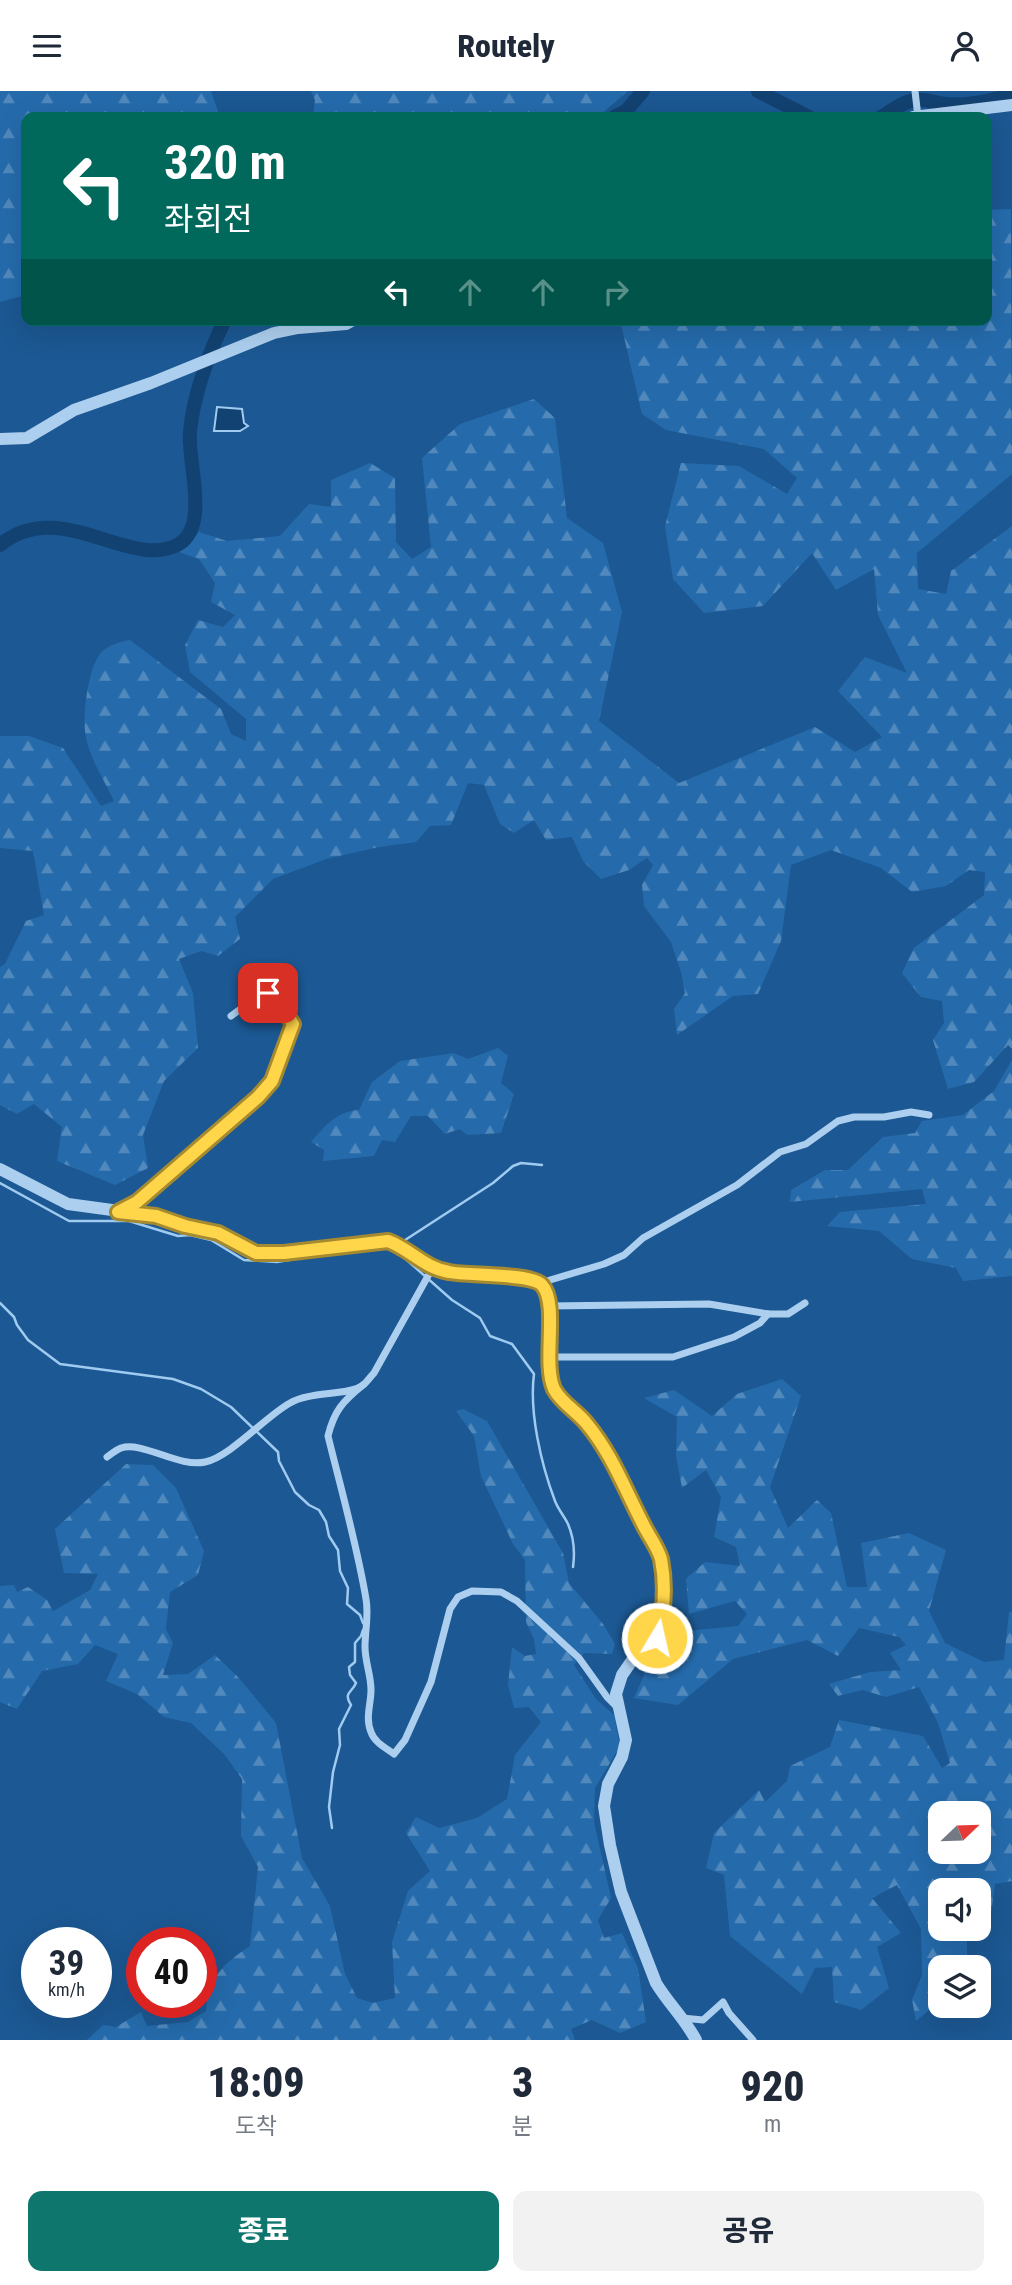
<!DOCTYPE html>
<html lang="ko">
<meta charset="utf-8">
<style>
:root{--surface:#fff;--page:#f2f2f3;--text:#1f2937;--muted:#747a83;--accent:#0f766e}
body{margin:0;font-family:"Roboto Condensed","Noto Sans KR",sans-serif;background:var(--page);color:var(--text);height:100vh;display:flex;flex-direction:column;font-size:26px;white-space:nowrap}
*{box-sizing:border-box;margin:0}
p{font-size:23px;color:var(--muted)}
.icon{flex:none;width:38px;height:38px;fill:none;stroke:currentColor;stroke-width:2;stroke-linecap:round;stroke-linejoin:round}
.map{position:relative;height:1949px;overflow:hidden}
.panel{display:flex;flex-direction:column;background:var(--surface);flex:1}
.panel>*{flex:none}
.top-card{position:absolute;left:21px;top:21px;width:971px;height:214px;border-radius:14px;box-shadow:0 7px 28px #0002;background:#00695c;color:#fff;overflow:hidden}
.needle{width:46px;rotate:67deg}
.buttons{position:absolute;left:928px;top:1710px;display:grid;gap:14px}
.buttons a{display:grid;place-items:center;width:63px;height:63px;border-radius:14px;background:var(--surface);box-shadow:0 7px 28px #0002;font-size:35px}
.speed{position:absolute;left:21px;top:1836px;display:flex;gap:14px;font-size:35px;font-weight:700;text-align:center}
.speed>*{display:grid;place-content:center;width:91px;height:91px;border-radius:50%;background:var(--surface);box-shadow:0 7px 28px #0002;line-height:1}
.speed small{font-size:18px;font-weight:400}
.speed .limit{border:10px solid #d22;background:#fff;color:#111}
.pin{position:absolute;display:grid;place-items:center;width:60px;height:60px;color:#fff;margin:-30px;border-radius:14px;box-shadow:0 4px 10px #0006}
.me{position:absolute;width:77px;margin:-38px;rotate:9deg;stroke-linejoin:round;filter:drop-shadow(0 0 5px #0008)}
.turn{display:flex;align-items:center;gap:24px;height:147px;padding:0 28px;font-size:32px}
.turn .icon{width:91px;height:91px;stroke-width:2.5}
.turn b{display:block;font-size:49px;line-height:60px}
.lanes{display:flex;align-items:center;height:66px;padding:0 28px;background:#0003;justify-content:center;gap:35px;direction:ltr}
.lanes .off{opacity:.35}
.eta{display:flex;justify-content:space-evenly;align-items:center;height:119px;text-align:center}
.eta b{font-size:42px;font-weight:800;line-height:49px}
.button{display:flex;gap:14px;margin-top:auto;padding:14px 28px}
.button a{flex:1;height:80px;border-radius:14px;background:var(--accent);color:#fff;font-size:28px;font-weight:800;line-height:80px;text-align:center}
.button a+a{background:var(--page);color:var(--text)}
header{display:flex;justify-content:space-between;align-items:center;height:91px;padding:0 28px;background:var(--surface);font-size:32px;font-weight:800}
.map>svg:first-child{display:block}
.forest{fill:url(#forest-firs);fill-rule:evenodd}
.water{fill:#124271;stroke:#a0cbf1;stroke-width:2}
.lines{fill:none;stroke-linecap:round;stroke-linejoin:round}
.stream{stroke:#a0cbf1;stroke-width:2.5}
.river{stroke:#124271;stroke-width:14}
.minor{stroke:#adcfef;stroke-width:7}
.tertiary{stroke:#adcfef;stroke-width:12}
.route-casing{stroke:#a68a30;stroke-width:18}
.route{stroke:#ffd54a;stroke-width:12}
</style>
<header><svg class="icon" aria-label="menu" viewBox="0 0 24 24"><path d="M4 6h16M4 12h16M4 18h16"/></svg>Routely<svg class="icon" aria-label="person" viewBox="0 0 24 24"><circle cx="12" cy="8" r="4"/><path d="M4 21q1-7 8-7t8 7"/></svg></header>
<div class="map">
<svg width="1012" height="1949" viewBox="0 0 1012 1949">
<defs>
<pattern id="forest-firs" width="22" height="20" patternUnits="userSpaceOnUse" patternTransform="scale(1.75)"><rect width="22" height="20" fill="#256bac"/><path d="M5 1l3.5 6h-7zM16 11l3.5 6h-7z" fill="#5189bd"/></pattern>
</defs>
<rect width="100%" height="100%" fill="#1c5893"/>
<g class="forest">
<polygon points="0,0 211,0 220,26 26,26 26,204 0,211"/>
<polygon points="311,0 628,0 600,24 587,26 313,26 315,9"/>
<path d="M1011,118L1012,383L917,462L918,498L946,503L951,480L1012,435V958L1008,954L974,991L948,998L933,949L944,932L942,910L921,906L902,882L914,857L984,804L985,781L969,779L946,795L912,801L881,777L831,759L791,774L781,850L758,903L733,905L677,944L674,918L685,902L681,881L671,851L644,815L642,794L653,774L647,767L629,779L601,788L583,770L572,746L546,749L534,729L514,742L500,733L484,694L468,692L451,734L430,735L416,751L379,756L326,768L273,788L235,826L240,848L218,865L201,860L179,868L193,902L198,957L164,990L143,1044L148,1077L115,1094L57,1070L62,1036L34,1013L17,1023L0,1014V876L5,873L26,830L44,824L33,760L0,757V645H29L63,657L101,715L114,710C104,688 88,666 85,640C83,622 88,582 98,566C104,555 119,551 130,549L221,618L231,643L246,650V628L190,581L185,554L198,529L223,536L235,524L211,511L215,492L199,468L179,461L187,456L199,441L227,450L280,445L309,413L331,416V389L370,372L395,387L396,451L412,468L431,456L422,367L460,333L534,308L555,327L567,427L603,452L622,521L599,630L679,692L815,636L855,661L882,646L838,600L865,566L907,582L878,524L874,478L836,499L812,462L763,515L704,522L673,488L665,435L681,372L739,375L787,403L797,387L764,358L666,339L642,323L620,229H987V119Z"/>
<path d="M498,957L508,965L501,992L514,1003L501,1042L467,1044L460,1038L445,1043L428,1025H411L395,1051L382,1049L374,1065L323,1070L324,1059L311,1051C325,1035 337,1020 359,1019L372,991L400,970L454,962L468,968Z"/>
<polygon points="1012,969 1012,1185 963,1190 956,1177 912,1168 879,1140 827,1135 840,1121 926,1113 922,1098 790,1111 791,1099 825,1079 848,1079 883,1046 915,1042 922,1030 963,1024 994,1000"/>
<path d="M782,1288L801,1305L770,1396L788,1437L817,1409L831,1422L847,1496H867L861,1452L909,1442L946,1459L929,1520L945,1552L984,1571L1004,1569L1009,1521H1012V1790L995,1793L989,1838L967,1847V1876H940V1910L916,1930L912,1909L922,1884L921,1838L897,1794L872,1807L901,1842L877,1856L889,1897L861,1919L834,1911L832,1876L815,1877L802,1903L730,1845L724,1784L706,1777L714,1742L759,1699L765,1711L787,1690L790,1675L830,1656L839,1629L923,1645L942,1677L950,1672L938,1632L919,1596L886,1606L863,1599L838,1605L829,1593L870,1581L901,1579L890,1562L906,1554L899,1546L859,1537L838,1565L807,1549L733,1568L678,1614L634,1607L651,1568L687,1540L738,1535L747,1523L735,1510L689,1523L686,1488L705,1471L740,1475L736,1456L714,1446L721,1406L706,1379L682,1397L676,1365L677,1326L644,1307L674,1299L712,1325L737,1303ZM940,1722H978V1760H940ZM940,1799H978V1838H940Z"/>
<path d="M463,1318L487,1330L563,1462L569,1492L603,1533L615,1553L612,1563L584,1562L574,1574L596,1608L614,1624L620,1655L595,1697L594,1731L611,1807L598,1829L604,1847L622,1842L638,1877L646,1931L620,1942L592,1929L571,1938L575,1949H87L103,1934L116,1936L141,1921L147,1935L188,1931L206,1920C209,1886 223,1873 250,1855L258,1776L241,1745L242,1688L224,1663L191,1632L164,1626L137,1603L106,1590L118,1563L95,1554L78,1573L42,1580L17,1618L0,1611V1495L14,1494L17,1501L28,1496L47,1509L53,1520L90,1499L98,1483L64,1482L55,1438L126,1373L153,1374L176,1397L204,1460L198,1484L170,1501L166,1538L173,1552L163,1584L188,1583L215,1564L238,1586L276,1632L302,1767L330,1815L345,1883L357,1907L373,1912L395,1907L392,1851L408,1800L430,1780L406,1742L416,1726L439,1737L477,1727L507,1708L515,1664L541,1631L529,1616L514,1617L508,1594L512,1556L525,1565L536,1563L534,1548L526,1531L525,1469L513,1453L481,1385L474,1345L456,1320Z"/>
</g>
<polygon class="water" points="217,316 242,318 244,332 248,335 240,340 214,340"/>
<g class="lines">
<g class="stream">
<polyline points="0,1092 69,1130 129,1130 178,1145 190,1144 211,1149 244,1169 277,1171 325,1163"/>
<polyline points="402,1151 493,1092 513,1075 521,1072 542,1074"/>
<path d="M384,1157L389,1156L400,1163L452,1209L480,1227L490,1245L512,1253L534,1283C529,1321 541,1373 555,1410C558,1418 564,1425 568,1433C574,1447 575,1462 573,1476"/>
<polyline points="0,1212 14,1226 17,1234 28,1249 60,1273 173,1288 201,1298 231,1316 278,1361 279,1370 295,1401 309,1414 319,1419 326,1431 329,1445 338,1459 340,1480 348,1497 347,1513 360,1524 363,1532"/>
<path d="M332,1737L329,1716L333,1681L340,1654L339,1638L351,1614C343,1601 352,1602 356,1592L350,1584L349,1576L355,1571V1552L361,1545L363,1539"/>
</g>
<g class="river">
<polyline points="758,0 809,26"/>
<polyline points="614,26 626,20 643,0"/>
<path d="M881,26C891,20 904,10 915,9C926,7 937,13 947,13C970,15 991,10 1012,3"/>
<path d="M0,454C60,404 131,481 179,453C210,434 187,370 190,341C193,305 209,261 225,229"/>
</g>
<g class="minor">
<polyline points="915,0 918,26"/>
<polyline points="122,1119 137,1111 259,1006 272,990 293,933 277,909 268,902 261,903 231,925"/>
<polyline points="540,1192 604,1173 624,1164 643,1147 737,1094 780,1061 806,1053 838,1030 854,1026 884,1026 911,1021 929,1024"/>
<polyline points="548,1215 709,1213 768,1223 788,1223 805,1212"/>
<polyline points="549,1266 673,1266 734,1246 760,1232 768,1223"/>
<path d="M363,1294C343,1310 334,1320 328,1345C341,1398 357,1454 366,1508C369,1524 365,1540 365,1556C365,1571 371,1584 371,1599C371,1613 365,1627 371,1641C374,1651 386,1657 394,1663L405,1649L431,1591L450,1518L458,1506L472,1500L501,1501L517,1510L579,1567L607,1606L616,1615"/>
<path d="M107,1366C111,1363 116,1359 121,1357C143,1350 179,1377 205,1371C230,1366 266,1325 290,1312C310,1300 348,1305 363,1294C367,1291 370,1286 374,1282L433,1176"/>
<polyline points="682,1927 703,1929 723,1911 729,1922 753,1949"/>
</g>
<g class="tertiary">
<polyline points="913,26 1012,14"/>
<polyline points="0,348 27,347 74,319 151,292 274,242 298,237 346,233 353,229"/>
<path d="M0,1078L68,1113L156,1125L185,1135L218,1142L256,1162H284L388,1150C411,1158 424,1178 450,1182C469,1184 529,1182 541,1193C544,1195 545,1199 547,1201L549,1283L555,1300L587,1333L612,1370L660,1465L663,1489L662,1529L657,1547L633,1568L622,1584L616,1603L626,1649L622,1666L608,1693L604,1715L610,1754L621,1801L656,1892C668,1912 685,1928 696,1949"/>
</g>
</g>
<g class="lines">
<defs>
<path id="route" d="M268,902L277,909L293,933L272,990L258,1006L137,1111L118,1121L156,1125L185,1135L218,1142L256,1162H284L388,1150C410,1158 424,1177 449,1181C468,1185 531,1182 542,1194C559,1213 542,1271 554,1298C561,1312 578,1321 587,1333C612,1363 626,1401 644,1435C649,1445 658,1457 661,1468C666,1494 664,1522 657,1547"/>
</defs>
<use href="#route" class="route-casing"/>
<use href="#route" class="route"/>
</g>
</svg>
<div class="buttons">
<a><svg class="needle" viewBox="-14 -14 28 28"><path d="M0-13l5 13h-10z" fill="#e53935"/><path d="M0 13l5-13h-10z" fill="#747a83"/></svg></a>
<a><svg class="icon" aria-label="sound" viewBox="0 0 24 24"><path d="M4 9h4l5-4v14l-5-4H4zM17 9q2 3 0 6"/></svg></a>
<a><svg class="icon" aria-label="layers" viewBox="0 0 24 24"><path d="M12 4l9 5-9 5-9-5zM3 14l9 5 9-5"/></svg></a>
</div>
<div class="speed"><div>39<small>km/h</small></div><div class="limit">40</div></div>
<div class="pin" style="left:268px;top:902px;background:#d93025"><svg class="icon" aria-label="arrive" viewBox="0 0 24 24"><path d="M6 21V4h12l-3 4 3 4H6"/></svg></div>
<svg class="me" style="left:657px;top:1547px" viewBox="-20 -20 40 40"><circle r="17" fill="#ffd54a" stroke="#fff" stroke-width="3"/><path d="M0-11L8 9 0 5-8 9z" fill="#fff"/></svg>
<div class="top-card">
<div class="turn"><svg class="icon" aria-label="left" viewBox="0 0 24 24"><path d="M17 20v-9H6M10 6l-5 5 5 5"/></svg><div><b>320 m</b>좌회전</div></div>
<div class="lanes"><svg class="icon" aria-label="left" viewBox="0 0 24 24"><path d="M17 20v-9H6M10 6l-5 5 5 5"/></svg><svg class="icon off" aria-label="ahead" viewBox="0 0 24 24"><path d="M12 20V5M6 11l6-6 6 6"/></svg><svg class="icon off" aria-label="ahead" viewBox="0 0 24 24"><path d="M12 20V5M6 11l6-6 6 6"/></svg><svg class="icon off" aria-label="right" viewBox="0 0 24 24"><path d="M7 20v-9h11M14 6l5 5-5 5"/></svg></div>
</div>
</div>
<section class="panel">
<div class="eta">
<div><b>18:09</b><p>도착</p></div>
<div><b>3</b><p>분</p></div>
<div><b>920</b><p>m</p></div>
</div>
<div class="button"><a>종료</a><a>공유</a></div>
</section>
